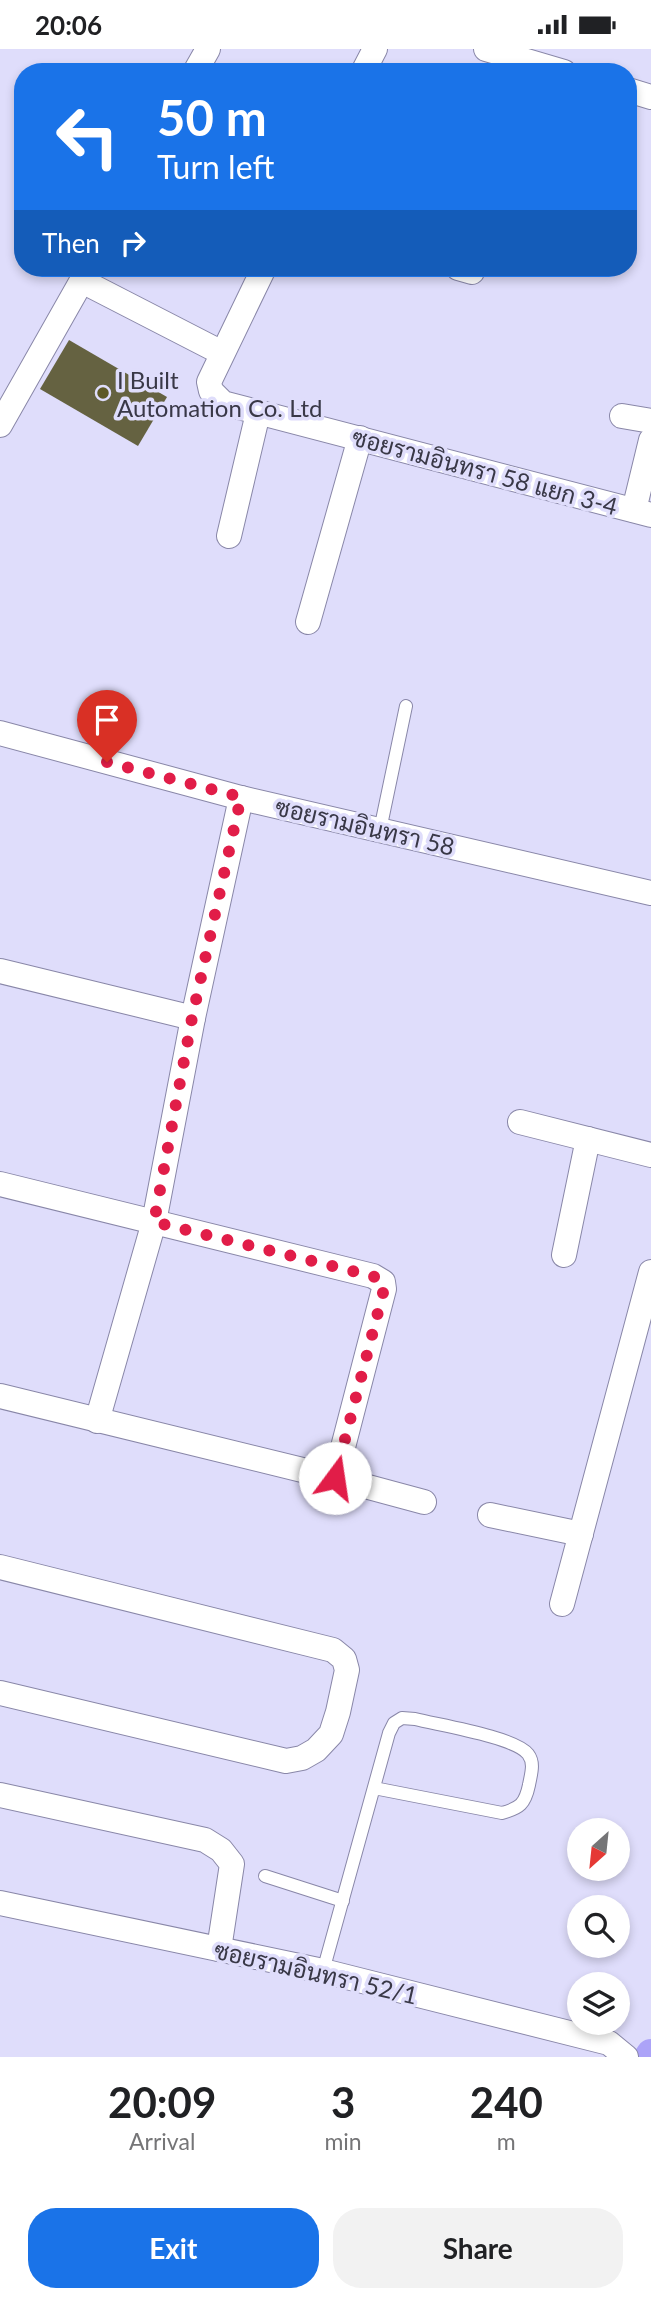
<!DOCTYPE html>
<meta charset="utf-8">
<style>
:root{--surface:#fff;--page:#f2f2f2;--text:#202124;--muted:#757577;--accent:#1a73e8}
body{margin:0;font-family:Lato,Sarabun,sans-serif;background:var(--page);color:var(--text);height:100vh;display:flex;flex-direction:column;font-size:26px;white-space:nowrap}
*{box-sizing:border-box;margin:0}
p{font-size:23px;color:var(--muted)}
.icon{flex:none;width:38px;height:38px;fill:none;stroke:currentColor;stroke-width:2;stroke-linecap:round;stroke-linejoin:round}
.map{position:relative;height:2008px;overflow:hidden}
.drawer{display:flex;flex-direction:column;background:var(--surface);flex:1}
.drawer>*{flex:none}
.guide{position:absolute;left:14px;top:14px;width:623px;height:214px;border-radius:28px;box-shadow:0 4px 10px #0003;background:#1a73e8;color:#fff;overflow:hidden}
.needle{width:46px;rotate:207deg}
.buttons{position:absolute;left:567px;top:1769px;display:grid;gap:14px}
.buttons a{display:grid;place-items:center;width:63px;height:63px;border-radius:50%;background:var(--surface);box-shadow:0 4px 10px #0003;font-size:35px}
.pin{position:absolute;display:grid;place-items:center;width:60px;height:60px;color:#fff;margin:-72px -30px;border-radius:50% 50% 50% 0;rotate:-45deg;box-shadow:0 0 7px #0007}
.pin .icon{rotate:45deg}
.me{position:absolute;width:77px;margin:-38px;rotate:14deg;stroke-linejoin:round;filter:drop-shadow(0 0 5px #0008)}
.turn{display:flex;align-items:center;gap:24px;height:147px;padding:0 28px;font-size:32px}
.turn .icon{width:91px;height:91px;stroke-width:2.5}
.turn b{display:block;font-size:49px;line-height:60px}
.then{display:flex;align-items:center;height:66px;padding:0 28px;background:#0003;gap:14px;font-size:26px}
.eta{display:flex;justify-content:space-evenly;align-items:center;height:119px;text-align:center}
.eta b{font-size:42px;font-weight:700;line-height:49px}
.cta{display:flex;gap:14px;margin-top:auto;padding:14px 28px}
.cta a{flex:1;height:80px;border-radius:28px;background:var(--accent);color:#fff;font-size:28px;font-weight:700;line-height:80px;text-align:center}
.cta a+a{background:var(--page);color:var(--text)}
.status{display:flex;justify-content:space-between;align-items:center;height:49px;padding:0 35px;background:var(--surface);direction:ltr}
.status svg{height:19px;fill:currentColor}
.map>svg:first-child{display:block}
.lines{fill:none;stroke-linecap:round;stroke-linejoin:round}
.canal{stroke:#aca3f8;stroke-width:30}
.building{fill:#656241}
.service-casing{stroke:#8987a8;stroke-width:14}
.minor-casing{stroke:#8987a8;stroke-width:26}
.service{stroke:#fff;stroke-width:12}
.minor{stroke:#fff;stroke-width:24}
.route{stroke:#e11d48;stroke-width:12;stroke-dasharray:0 21.6}
.poi-dot{fill:#5d5825;stroke:#dfddfb;stroke-width:2.5}
.labels{text-anchor:middle;dominant-baseline:central;stroke-width:7;stroke-linejoin:round;paint-order:stroke}
.poi-label{font-size:24px;fill:#393847;stroke:#dfddfb;text-anchor:start}
.street-label{font-size:24px;fill:#393847;stroke:#dfddfb}
</style>
<div class="status"><b>20:06</b><svg viewBox="0 0 49 12"><path d="M0 12V9h3v3zM5 12V6h3v6zM10 12V3h3v9zM15 12V0h3v12zM26 1h20v11H26zM47 4h2v5h-2z"/></svg></div>
<div class="map">
<svg width="651" height="2008" viewBox="0 0 651 2008">
<rect width="100%" height="100%" fill="#dfddfb"/>
<g class="lines">
<polyline class="canal" points="649,2008 651,2005"/>
</g>
<polygon class="building" points="69,291 167,348 138,397 40,340"/>
<g class="lines">
<defs>
<g id="service">
<polyline points="380,781 406,657"/>
<polyline points="265,1827 343,1852"/>
<path d="M323,1922L389,1684L394,1674L402,1669L415,1670C438,1676 515,1688 528,1705C535,1714 531,1725 529,1736C525,1755 520,1759 502,1764L374,1739"/>
</g>
<g id="minor">
<polyline points="486,0 564,23"/>
<polyline points="195,23 208,0"/>
<polyline points="363,23 375,0"/>
<polyline points="628,41 651,48"/>
<polyline points="264,219 209,333 211,342 223,354 651,466"/>
<polyline points="458,219 472,223"/>
<polyline points="82,232 222,304"/>
<polyline points="622,367 651,372"/>
<polyline points="0,376 89,219"/>
<polyline points="634,461 651,391"/>
<polyline points="229,487 258,364"/>
<polyline points="308,573 360,389"/>
<polyline points="0,684 241,749 651,844"/>
<polyline points="0,922 193,969"/>
<polyline points="520,1073 651,1106"/>
<polyline points="0,1135 373,1227 383,1233 384,1240 335,1429"/>
<polyline points="564,1206 588,1090"/>
<polyline points="0,1347 335,1429 424,1453"/>
<polyline points="97,1372 154,1173 193,969 241,749"/>
<polyline points="490,1466 581,1485"/>
<polyline points="0,1518 333,1601 344,1610 347,1621 338,1663 331,1685 316,1701 302,1709 286,1712 0,1644"/>
<polyline points="562,1555 651,1223"/>
<polyline points="0,1746 205,1791 221,1801 232,1815 219,1900"/>
<polyline points="0,1854 323,1922 609,1994 626,2008"/>
</g>
</defs>
<use href="#service" class="service-casing"/>
<use href="#minor" class="minor-casing"/>
<use href="#service" class="service"/>
<use href="#minor" class="minor"/>
</g>
<g class="lines">
<polyline class="route" points="107,713 241,748 192,969 154,1173 373,1227 383,1233 384,1240 335,1429"/>
</g>
<circle class="poi-dot" cx="103" cy="344" r="7"/>
<g class="labels">
<g class="poi-label">
<text x="117" y="330">I Built<tspan x="117" dy="28">Automation Co. Ltd</tspan></text>
</g>
<g class="street-label">
<text transform="translate(485 422) rotate(15)">ซอยรามอินทรา 58 แยก 3-4</text>
<text transform="translate(365 777) rotate(13)">ซอยรามอินทรา 58</text>
<text transform="translate(316 1923) rotate(13)">ซอยรามอินทรา 52/1</text>
</g>
</g>
</svg>
<div class="buttons">
<a><svg class="needle" viewBox="-14 -14 28 28"><path d="M0-13l5 13h-10z" fill="#e53935"/><path d="M0 13l5-13h-10z" fill="#757577"/></svg></a>
<a><svg class="icon" aria-label="search" viewBox="0 0 24 24"><circle cx="10" cy="10" r="6"/><path d="M15 15l6 6"/></svg></a>
<a><svg class="icon" aria-label="layers" viewBox="0 0 24 24"><path d="M12 4l9 5-9 5-9-5zM3 14l9 5 9-5"/></svg></a>
</div>
<div class="pin" style="left:107px;top:713px;background:#d93025"><svg class="icon" aria-label="arrive" viewBox="0 0 24 24"><path d="M6 21V4h12l-3 4 3 4H6"/></svg></div>
<svg class="me" style="left:335px;top:1429px" viewBox="-20 -20 40 40"><circle r="19" fill="#fff"/><path d="M0-13L10 11 0 6-10 11z" fill="#e11d48"/></svg>
<div class="guide">
<div class="turn"><svg class="icon" aria-label="left" viewBox="0 0 24 24"><path d="M17 20v-9H6M10 6l-5 5 5 5"/></svg><div><b>50 m</b>Turn left</div></div>
<div class="then">Then<svg class="icon" aria-label="right" viewBox="0 0 24 24"><path d="M7 20v-9h11M14 6l5 5-5 5"/></svg></div>
</div>
</div>
<section class="drawer">
<div class="eta">
<div><b>20:09</b><p>Arrival</p></div>
<div><b>3</b><p>min</p></div>
<div><b>240</b><p>m</p></div>
</div>
<div class="cta"><a>Exit</a><a>Share</a></div>
</section>
